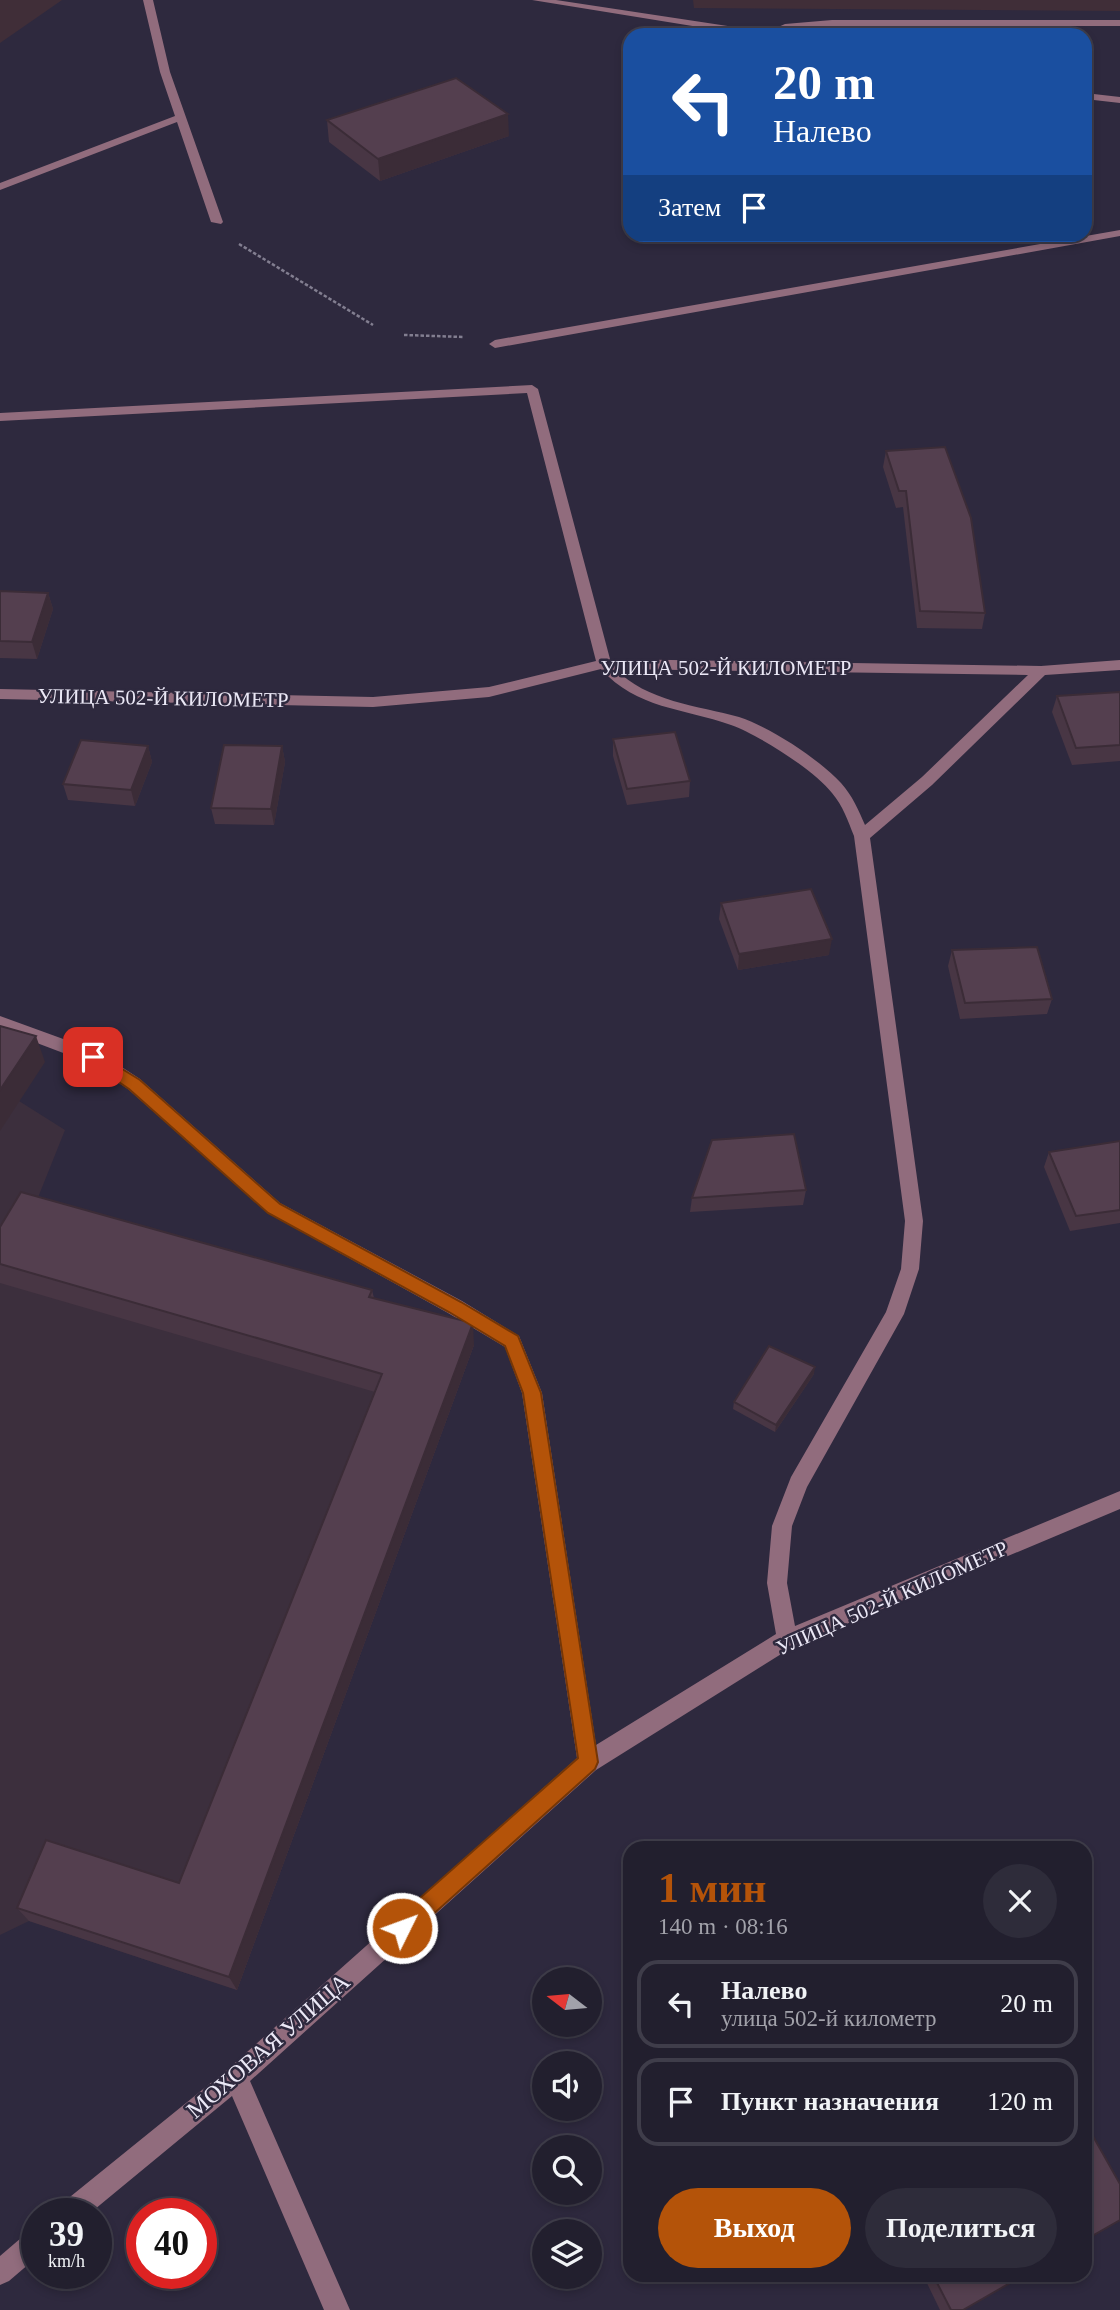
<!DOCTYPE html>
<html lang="ru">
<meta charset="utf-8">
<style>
:root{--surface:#221f2e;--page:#2e2c3a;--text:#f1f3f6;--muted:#a2a2aa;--line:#3f3d4a;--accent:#b45309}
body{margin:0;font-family:"Times New Roman",serif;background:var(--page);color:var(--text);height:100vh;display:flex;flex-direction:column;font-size:26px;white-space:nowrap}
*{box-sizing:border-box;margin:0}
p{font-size:23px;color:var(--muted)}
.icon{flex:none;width:38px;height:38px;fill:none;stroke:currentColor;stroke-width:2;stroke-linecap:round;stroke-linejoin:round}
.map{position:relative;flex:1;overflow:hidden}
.details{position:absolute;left:623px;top:1841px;width:469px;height:441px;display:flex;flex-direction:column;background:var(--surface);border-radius:21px;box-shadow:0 4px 10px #0003,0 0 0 2px var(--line)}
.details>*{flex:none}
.top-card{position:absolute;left:623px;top:28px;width:469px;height:214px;border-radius:21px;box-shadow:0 4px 10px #0003,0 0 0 2px var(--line);background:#1a4fa0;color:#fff;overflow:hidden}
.needle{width:46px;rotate:286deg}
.fabs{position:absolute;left:532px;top:1967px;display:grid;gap:14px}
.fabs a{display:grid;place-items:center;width:70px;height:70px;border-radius:50%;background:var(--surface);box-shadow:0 4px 10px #0003,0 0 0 2px var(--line);font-size:35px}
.speed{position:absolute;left:21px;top:2198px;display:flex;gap:14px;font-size:35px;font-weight:700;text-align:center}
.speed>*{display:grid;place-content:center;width:91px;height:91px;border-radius:50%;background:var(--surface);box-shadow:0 4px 10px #0003,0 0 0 2px var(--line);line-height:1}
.speed small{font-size:18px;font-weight:400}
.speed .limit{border:10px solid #d22;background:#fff;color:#111}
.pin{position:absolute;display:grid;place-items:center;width:60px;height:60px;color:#fff;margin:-30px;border-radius:14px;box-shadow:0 4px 10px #0006}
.me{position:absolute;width:77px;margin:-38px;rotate:48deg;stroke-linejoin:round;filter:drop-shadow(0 0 5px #0008)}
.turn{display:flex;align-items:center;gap:24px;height:147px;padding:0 35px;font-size:32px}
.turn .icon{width:91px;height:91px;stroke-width:2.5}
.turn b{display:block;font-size:49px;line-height:60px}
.then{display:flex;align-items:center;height:66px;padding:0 35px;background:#0003;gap:14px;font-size:26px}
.round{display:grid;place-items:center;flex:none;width:74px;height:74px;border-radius:37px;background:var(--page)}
.head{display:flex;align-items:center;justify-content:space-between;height:119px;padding:0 35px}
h1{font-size:42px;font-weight:800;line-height:52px;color:var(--accent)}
.cta{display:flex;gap:14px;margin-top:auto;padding:14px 35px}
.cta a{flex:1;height:80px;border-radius:42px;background:var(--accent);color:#fff;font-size:28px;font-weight:800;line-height:80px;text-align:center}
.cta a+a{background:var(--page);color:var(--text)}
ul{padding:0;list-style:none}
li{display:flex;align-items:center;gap:21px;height:88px;margin:0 14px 10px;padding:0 21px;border:4px solid var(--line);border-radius:21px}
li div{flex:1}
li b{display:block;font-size:26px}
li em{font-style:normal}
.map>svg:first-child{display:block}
.commercial{fill:#402e38}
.industrial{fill:#3c2f3d}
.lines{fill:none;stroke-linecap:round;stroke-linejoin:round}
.path{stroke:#827e90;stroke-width:2.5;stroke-dasharray:3.5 2;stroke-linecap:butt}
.minor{fill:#916c7d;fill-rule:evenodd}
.wall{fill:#483644}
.shaded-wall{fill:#3b2c37}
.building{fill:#543f4f;stroke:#3b2c37;stroke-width:2}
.route{fill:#b45309;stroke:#753606;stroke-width:2}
.labels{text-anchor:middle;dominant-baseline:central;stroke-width:5;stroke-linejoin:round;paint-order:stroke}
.street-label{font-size:21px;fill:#ebe8f6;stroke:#2e293e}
.near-street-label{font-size:24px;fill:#ebe8f6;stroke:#2e293e}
</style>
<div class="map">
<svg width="1120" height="2310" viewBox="0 0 1120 2310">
<rect width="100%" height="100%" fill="#2e293e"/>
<g class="commercial">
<polygon points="0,0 62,0 0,43"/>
<polygon points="693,0 1120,0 1120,11 694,8"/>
</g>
<polygon class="industrial" points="0,1049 19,1101 65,1130 31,1215 376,1313 474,1345 237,1990 29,1921 0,1935"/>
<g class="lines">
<g class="path">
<polyline points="239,244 373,325"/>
<polyline points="404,335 463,337"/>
</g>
<g class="minor">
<polygon points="143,0 153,0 170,72 223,222 221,224 211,222 177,122 0,190 0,183 175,116 160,72"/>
<path d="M532,0H556L767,32L785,24L832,20H1120V26H832C803,28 777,35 748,35Z"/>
<polygon points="1085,93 1120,97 1120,103 1085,99"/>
<polygon points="1120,230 1120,236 495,348 489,344 495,340"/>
<path d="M532,385L538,389L610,659L1041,666L1120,660V670L1045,675L932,785L870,838L923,1221L919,1269L904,1314L807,1487L792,1526L787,1583L795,1626L1120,1491V1509L794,1646L596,1770L250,2081L350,2310H324L232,2096L89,2214H57L60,2205L228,2069L577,1758L522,1393L505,1347L448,1313L268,1213L128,1089L87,1062L0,1029V1016L99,1052L140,1079L280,1203L462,1301L519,1336L542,1393L596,1745L776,1634L767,1583L772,1526L791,1477L886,1312L901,1269L905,1221L854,836C848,821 843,806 832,793C814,770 759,735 731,725C683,708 637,709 601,669L489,697L373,707L0,699V689L373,697L489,687L596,661L527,393L0,421V413ZM616,669L1028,675L922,777L865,825C859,811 852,795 841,783C819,759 770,727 739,717C699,706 645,701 616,669Z"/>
<polygon points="37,2229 37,2257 9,2281 0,2285 0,2256 28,2232"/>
</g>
</g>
<g class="wall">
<polygon points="327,120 509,136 380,181 329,142"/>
<polygon points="886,451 985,613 982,629 917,628 903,507 896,508 883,467"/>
<polygon points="0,591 48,593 53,609 37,659 0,658"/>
<polygon points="1120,692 1120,761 1072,765 1052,712 1057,696"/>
<polygon points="613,739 690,781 689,797 627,805 613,756"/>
<polygon points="148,746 152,762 135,806 68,800 63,784"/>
<polygon points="282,746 285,762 274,825 215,824 211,808"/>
<polygon points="721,903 829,955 738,970 719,919"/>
<polygon points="952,950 1052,999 1047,1014 960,1019 948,966"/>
<polygon points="1120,1141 1120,1223 1070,1231 1044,1167 1049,1152"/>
<polygon points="806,1190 803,1205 690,1212 692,1198"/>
<polygon points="0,1227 372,1290 374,1298 474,1345 237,1990 29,1921 17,1908 179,1883 375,1392 0,1283"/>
<polygon points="814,1374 775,1432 733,1409 734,1402"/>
<polygon points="923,2275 1024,2275 963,2310 940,2310"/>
</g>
<g class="shaded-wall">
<polygon points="508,114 509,136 380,181 378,159"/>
<polygon points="48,593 53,609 37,659 32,642"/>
<polygon points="148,746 152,762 135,806 131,790"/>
<polygon points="282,746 285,762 274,825 271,809"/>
<polygon points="832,939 829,955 738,970 739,954"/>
<polygon points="36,1036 45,1062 0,1131 0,1090"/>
<polygon points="473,1323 474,1345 237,1990 229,1977"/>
<polygon points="815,1367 814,1374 775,1432 776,1425"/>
</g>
<g class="building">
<polygon points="456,78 508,114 378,159 327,120"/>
<polygon points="945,447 971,518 985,613 920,611 906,491 899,491 886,451"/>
<polygon points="0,591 48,593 32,642 0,641"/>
<polygon points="1120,692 1120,745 1076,748 1057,696"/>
<polygon points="675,732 690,781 627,789 613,739"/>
<polygon points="81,740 148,746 131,790 63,784"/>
<polygon points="224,745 282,746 271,809 211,808"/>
<polygon points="811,889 832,939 739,954 721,903"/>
<polygon points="1037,947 1052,999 965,1003 952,950"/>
<polygon points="0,1026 36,1036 0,1090"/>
<polygon points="794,1134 806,1190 692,1198 712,1140"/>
<polygon points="1120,1141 1120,1210 1076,1216 1049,1152"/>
<polygon points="21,1192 372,1290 369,1297 473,1323 229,1977 17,1908 46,1840 179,1883 382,1374 0,1264 0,1227"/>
<polygon points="769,1346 815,1367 776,1425 734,1402"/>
<polygon points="1085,2122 1120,2184 1120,2220 1085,2240"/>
<polygon points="933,2275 1024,2275 963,2310 951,2310"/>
</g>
<polygon class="route" points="93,1051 140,1080 280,1204 461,1302 518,1336 541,1393 598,1762 595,1769 409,1936 402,1939 394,1936 391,1928 394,1921 578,1758 523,1393 505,1346 449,1312 268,1213 129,1089 88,1061 86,1057"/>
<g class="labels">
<g class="street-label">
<text x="726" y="668">УЛИЦА 502-Й КИЛОМЕТР</text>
<text transform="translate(163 698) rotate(1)">УЛИЦА 502-Й КИЛОМЕТР</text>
<text transform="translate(892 1598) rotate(-24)">УЛИЦА 502-Й КИЛОМЕТР</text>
</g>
<g class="near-street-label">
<text transform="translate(268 2046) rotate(-41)">МОХОВАЯ УЛИЦА</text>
</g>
</g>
</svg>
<div class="fabs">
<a><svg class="needle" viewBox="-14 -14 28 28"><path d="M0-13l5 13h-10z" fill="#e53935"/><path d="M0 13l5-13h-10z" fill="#a2a2aa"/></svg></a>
<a><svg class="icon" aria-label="sound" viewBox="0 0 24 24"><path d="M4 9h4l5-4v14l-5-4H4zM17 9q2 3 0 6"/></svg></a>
<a><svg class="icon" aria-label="search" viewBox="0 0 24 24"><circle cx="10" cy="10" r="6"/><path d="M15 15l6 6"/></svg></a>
<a><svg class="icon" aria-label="layers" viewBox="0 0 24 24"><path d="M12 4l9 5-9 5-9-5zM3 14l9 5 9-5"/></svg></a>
</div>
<div class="speed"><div>39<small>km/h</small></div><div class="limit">40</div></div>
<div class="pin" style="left:93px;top:1057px;background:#d93025"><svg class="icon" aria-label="arrive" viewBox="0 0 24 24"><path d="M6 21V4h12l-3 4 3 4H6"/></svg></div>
<svg class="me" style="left:402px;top:1928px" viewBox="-20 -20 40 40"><circle r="17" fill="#b45309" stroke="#fff" stroke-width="3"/><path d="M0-11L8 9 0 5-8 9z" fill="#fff"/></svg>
<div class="top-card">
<div class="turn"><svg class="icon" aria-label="left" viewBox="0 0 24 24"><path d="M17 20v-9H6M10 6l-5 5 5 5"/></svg><div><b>20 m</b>Налево</div></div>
<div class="then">Затем<svg class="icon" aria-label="arrive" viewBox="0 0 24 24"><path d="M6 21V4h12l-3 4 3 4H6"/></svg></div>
</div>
<section class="details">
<div class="head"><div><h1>1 мин</h1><p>140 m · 08:16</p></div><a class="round"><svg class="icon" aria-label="close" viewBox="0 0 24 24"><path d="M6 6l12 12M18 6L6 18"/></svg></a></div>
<ul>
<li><svg class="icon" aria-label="left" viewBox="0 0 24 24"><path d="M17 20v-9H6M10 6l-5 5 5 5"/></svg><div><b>Налево</b><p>улица 502-й километр</p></div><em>20 m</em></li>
<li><svg class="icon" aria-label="arrive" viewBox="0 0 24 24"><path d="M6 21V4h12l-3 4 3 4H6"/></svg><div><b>Пункт назначения</b></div><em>120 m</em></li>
</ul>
<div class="cta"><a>Выход</a><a>Поделиться</a></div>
</section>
</div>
